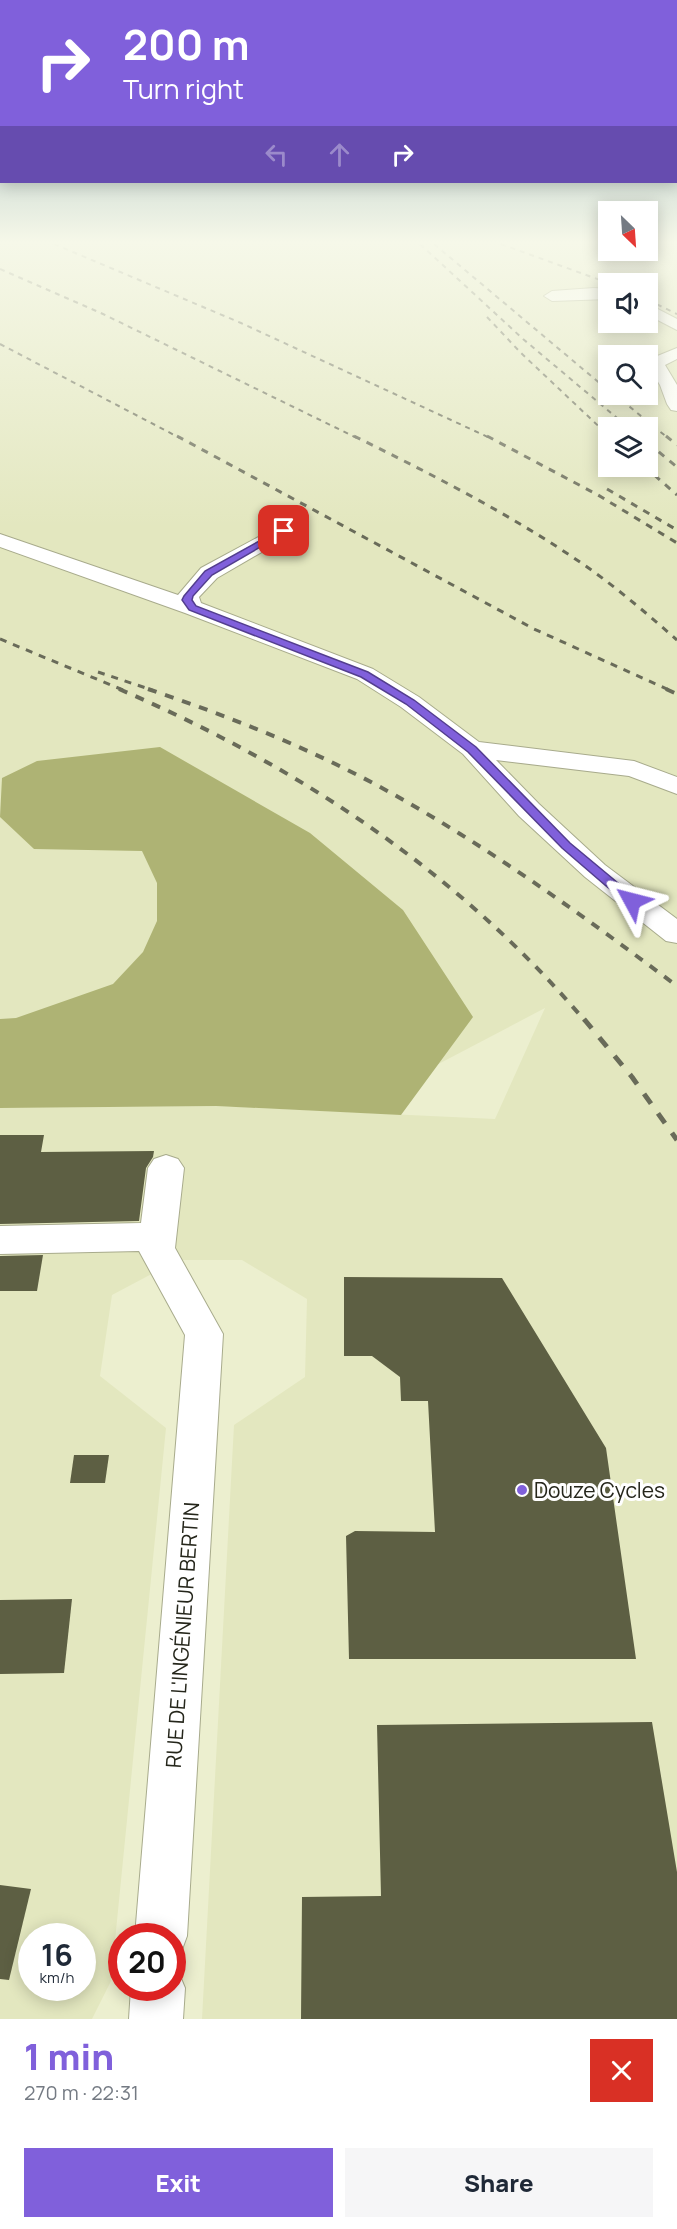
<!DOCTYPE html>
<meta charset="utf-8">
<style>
:root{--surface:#fff;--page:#f6f6f7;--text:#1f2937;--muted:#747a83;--accent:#8060db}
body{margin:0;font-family:Manrope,sans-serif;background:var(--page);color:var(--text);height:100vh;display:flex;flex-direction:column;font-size:22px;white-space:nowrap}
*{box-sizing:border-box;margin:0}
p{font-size:20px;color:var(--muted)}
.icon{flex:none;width:33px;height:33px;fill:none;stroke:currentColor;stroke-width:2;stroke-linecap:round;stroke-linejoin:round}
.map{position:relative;height:2019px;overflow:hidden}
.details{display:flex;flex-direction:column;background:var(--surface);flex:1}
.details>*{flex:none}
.banner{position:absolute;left:0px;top:0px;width:678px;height:183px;box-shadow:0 3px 15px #0003;background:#8060db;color:#fff;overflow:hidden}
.needle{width:39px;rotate:155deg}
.fabs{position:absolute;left:598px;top:201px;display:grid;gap:12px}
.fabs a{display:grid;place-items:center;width:60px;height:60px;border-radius:0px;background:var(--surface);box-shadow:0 3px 15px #0003;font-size:30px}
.speed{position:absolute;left:18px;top:1923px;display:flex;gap:12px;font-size:30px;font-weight:700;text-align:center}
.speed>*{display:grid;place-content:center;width:78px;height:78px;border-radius:50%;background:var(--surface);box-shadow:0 3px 15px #0003;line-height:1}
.speed small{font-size:15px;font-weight:400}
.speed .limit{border:9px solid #d22;background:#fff;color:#111}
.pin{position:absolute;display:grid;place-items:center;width:51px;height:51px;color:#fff;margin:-26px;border-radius:12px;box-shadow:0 3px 9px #0006}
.me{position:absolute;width:66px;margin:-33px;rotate:308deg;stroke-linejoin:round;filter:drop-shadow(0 0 4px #0008)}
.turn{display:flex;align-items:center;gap:21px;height:126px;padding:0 24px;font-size:27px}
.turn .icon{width:78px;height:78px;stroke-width:2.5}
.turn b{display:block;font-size:42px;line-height:51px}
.lanes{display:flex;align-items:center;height:57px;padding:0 24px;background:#0003;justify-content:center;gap:30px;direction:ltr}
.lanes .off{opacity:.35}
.round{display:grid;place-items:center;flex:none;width:63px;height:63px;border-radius:0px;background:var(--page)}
.overview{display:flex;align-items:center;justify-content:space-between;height:102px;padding:0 24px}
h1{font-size:36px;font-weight:800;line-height:45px;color:var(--accent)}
.action{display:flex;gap:12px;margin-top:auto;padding:12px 24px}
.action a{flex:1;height:69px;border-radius:0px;background:var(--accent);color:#fff;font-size:24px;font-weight:800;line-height:69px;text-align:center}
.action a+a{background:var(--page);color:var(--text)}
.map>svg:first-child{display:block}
.built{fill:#e3e7bf;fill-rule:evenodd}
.forest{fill:#aeb374}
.building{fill:#5d5f43}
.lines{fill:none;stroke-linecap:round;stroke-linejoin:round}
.minor-casing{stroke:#a8ab8c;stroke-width:2}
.minor{fill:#fff;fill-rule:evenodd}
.rail-far3{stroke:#696b59;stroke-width:2;stroke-dasharray:5 5;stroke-linecap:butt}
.rail-far2{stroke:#696b59;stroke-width:3;stroke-dasharray:7 7;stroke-linecap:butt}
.rail-far1{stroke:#696b59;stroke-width:4;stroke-dasharray:9 9;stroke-linecap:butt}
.rail{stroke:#696b59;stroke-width:5;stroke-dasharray:12 12;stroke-linecap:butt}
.route{fill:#8060db;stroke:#533e8e;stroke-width:1.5}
.poi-dot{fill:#8060db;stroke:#fff;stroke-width:2}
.labels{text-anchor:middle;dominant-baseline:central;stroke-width:6;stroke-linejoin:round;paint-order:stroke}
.near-poi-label{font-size:21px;fill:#25261b;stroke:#fff;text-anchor:start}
.near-street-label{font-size:21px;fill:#25261b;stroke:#fff}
</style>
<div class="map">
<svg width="677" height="2019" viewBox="0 0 677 2019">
<rect width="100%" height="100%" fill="#ecefcf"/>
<path class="built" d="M0,244H609V250H648V244H677V2019H202L234,1425L305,1377L307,1299L242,1260H178L112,1295L100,1376L166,1428L111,1981L92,2019H0V1108L216,1106L495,1119L545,1008L406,1081L0,1086ZM609,284H648V322H609ZM609,356H648V394H609ZM609,428H648V466H609ZM32,1936H82V1988H32Z"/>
<polygon class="forest" points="160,747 310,833 403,910 473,1017 401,1115 216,1106 0,1108 0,1019 16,1018 113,984 143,952 157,921 157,883 142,851 34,849 0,817 2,778 37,761"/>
<g class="building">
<polygon points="0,1135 44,1135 41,1152 154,1151 153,1157 146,1168 139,1221 0,1224"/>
<polygon points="43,1255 37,1291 0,1291 0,1256"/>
<polygon points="344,1277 502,1278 606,1448 636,1659 349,1659 346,1536 355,1531 435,1532 428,1401 401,1401 400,1377 372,1356 344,1356"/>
<polygon points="74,1455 109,1455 105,1483 70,1483"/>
<polygon points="72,1599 64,1673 0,1674 0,1600"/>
<polygon points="652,1722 677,1872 677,2019 301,2019 302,1897 381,1896 377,1725"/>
<polygon points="0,1885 31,1889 9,1980 0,1979"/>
</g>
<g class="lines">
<defs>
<g id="minor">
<polygon points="594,288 609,289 609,299 552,301 544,296 552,291"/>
<polygon points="648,304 677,319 677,330 648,315"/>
<polygon points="677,348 677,359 665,365 677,385 677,411 671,410 667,404 660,385 648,365 650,359"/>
<polygon points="284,525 291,527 294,531 291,535 217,578 199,597 201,603 373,669 419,697 479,742 634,761 677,777 677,794 629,776 496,760 539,804 605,865 677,919 677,943 666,941 585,877 519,816 463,754 401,707 357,679 185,613 0,547 0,534 178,595 201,568 277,527"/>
<polygon points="166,1155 178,1159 184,1168 175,1248 223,1334 187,1936 180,1955 172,1957 172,1936 135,1936 185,1335 139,1251 0,1254 0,1226 141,1223 148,1168 154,1159"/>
<polygon points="172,1967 177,1969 185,1988 183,2019 129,2019 131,1988 172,1988"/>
</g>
</defs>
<use href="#minor" class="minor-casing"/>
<use href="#minor" class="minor"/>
<g class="rail-far3">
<polyline points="54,244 241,323 490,438"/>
<polyline points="420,244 523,339 629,428"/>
<polyline points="434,244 609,391"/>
<polyline points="501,244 611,284"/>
<polyline points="0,269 103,314 357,438"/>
<polyline points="648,300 677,314"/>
<polyline points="487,317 521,353 609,436"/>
<polyline points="0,344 180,438"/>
<polyline points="614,394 668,438"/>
</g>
<g class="rail-far2">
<polyline points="177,436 534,629 669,690"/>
<path d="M354,436C429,473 504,511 574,558C610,582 644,611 677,640"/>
<polyline points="487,436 598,495 677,543"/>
<polyline points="666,436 677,445"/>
<polyline points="648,443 677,467"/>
<polyline points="644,466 677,495"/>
<polyline points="607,489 677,530"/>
<polyline points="0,639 123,690"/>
<polyline points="98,672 152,690"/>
</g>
<g class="rail-far1">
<path d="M119,689C296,765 460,873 585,1021"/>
<path d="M148,689C228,716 307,747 382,788C486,845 582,915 677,986"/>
<polyline points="666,689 677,694"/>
</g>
<polyline class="rail" points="584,1019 632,1077 677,1140"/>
</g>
<linearGradient id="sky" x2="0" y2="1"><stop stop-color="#84a7ae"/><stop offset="0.46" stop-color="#f6f8e9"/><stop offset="1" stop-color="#f6f8e9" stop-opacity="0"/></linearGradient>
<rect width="677" height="527" fill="url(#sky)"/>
<polygon class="route" points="281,529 288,531 212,575 193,596 192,600 196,606 368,672 414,700 476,747 570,843 636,898 638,901 636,904 627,904 562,848 468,752 406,704 361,677 189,610 182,600 184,596 205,571"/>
<circle class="poi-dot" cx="522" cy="1490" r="6"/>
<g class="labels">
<g class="near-poi-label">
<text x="534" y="1490">Douze Cycles</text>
</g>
<g class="near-street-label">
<text transform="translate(182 1635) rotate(-86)">RUE DE L'INGÉNIEUR BERTIN</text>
</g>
</g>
</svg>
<div class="fabs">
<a><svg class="needle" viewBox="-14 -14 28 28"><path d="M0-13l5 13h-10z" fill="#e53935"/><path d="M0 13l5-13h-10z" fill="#747a83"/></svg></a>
<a><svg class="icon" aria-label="sound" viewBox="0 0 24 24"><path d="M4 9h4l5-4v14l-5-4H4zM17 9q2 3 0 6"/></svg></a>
<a><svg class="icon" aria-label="search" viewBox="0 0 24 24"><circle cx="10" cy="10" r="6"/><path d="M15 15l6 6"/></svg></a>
<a><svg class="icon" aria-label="layers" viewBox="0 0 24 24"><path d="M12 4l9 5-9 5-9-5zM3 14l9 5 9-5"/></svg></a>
</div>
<div class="speed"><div>16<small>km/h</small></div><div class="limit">20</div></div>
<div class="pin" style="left:284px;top:531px;background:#d93025"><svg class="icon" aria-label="arrive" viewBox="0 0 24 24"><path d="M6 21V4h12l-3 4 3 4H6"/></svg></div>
<svg class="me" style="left:632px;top:901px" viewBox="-20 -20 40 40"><path d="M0-17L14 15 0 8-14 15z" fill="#8060db" stroke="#fff" stroke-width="4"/></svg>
<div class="banner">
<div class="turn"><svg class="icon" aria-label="right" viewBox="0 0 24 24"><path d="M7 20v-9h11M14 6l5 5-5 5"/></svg><div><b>200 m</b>Turn right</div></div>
<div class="lanes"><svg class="icon off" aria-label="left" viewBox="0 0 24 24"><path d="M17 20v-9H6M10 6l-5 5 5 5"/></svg><svg class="icon off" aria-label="ahead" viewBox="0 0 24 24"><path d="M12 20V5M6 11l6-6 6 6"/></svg><svg class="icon" aria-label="right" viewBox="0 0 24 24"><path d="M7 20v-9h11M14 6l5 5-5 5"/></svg></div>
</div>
</div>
<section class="details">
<div class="overview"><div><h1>1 min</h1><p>270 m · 22:31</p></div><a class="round" style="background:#d93025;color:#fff"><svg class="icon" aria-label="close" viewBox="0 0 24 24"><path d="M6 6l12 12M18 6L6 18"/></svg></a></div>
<div class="action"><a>Exit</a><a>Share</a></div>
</section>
